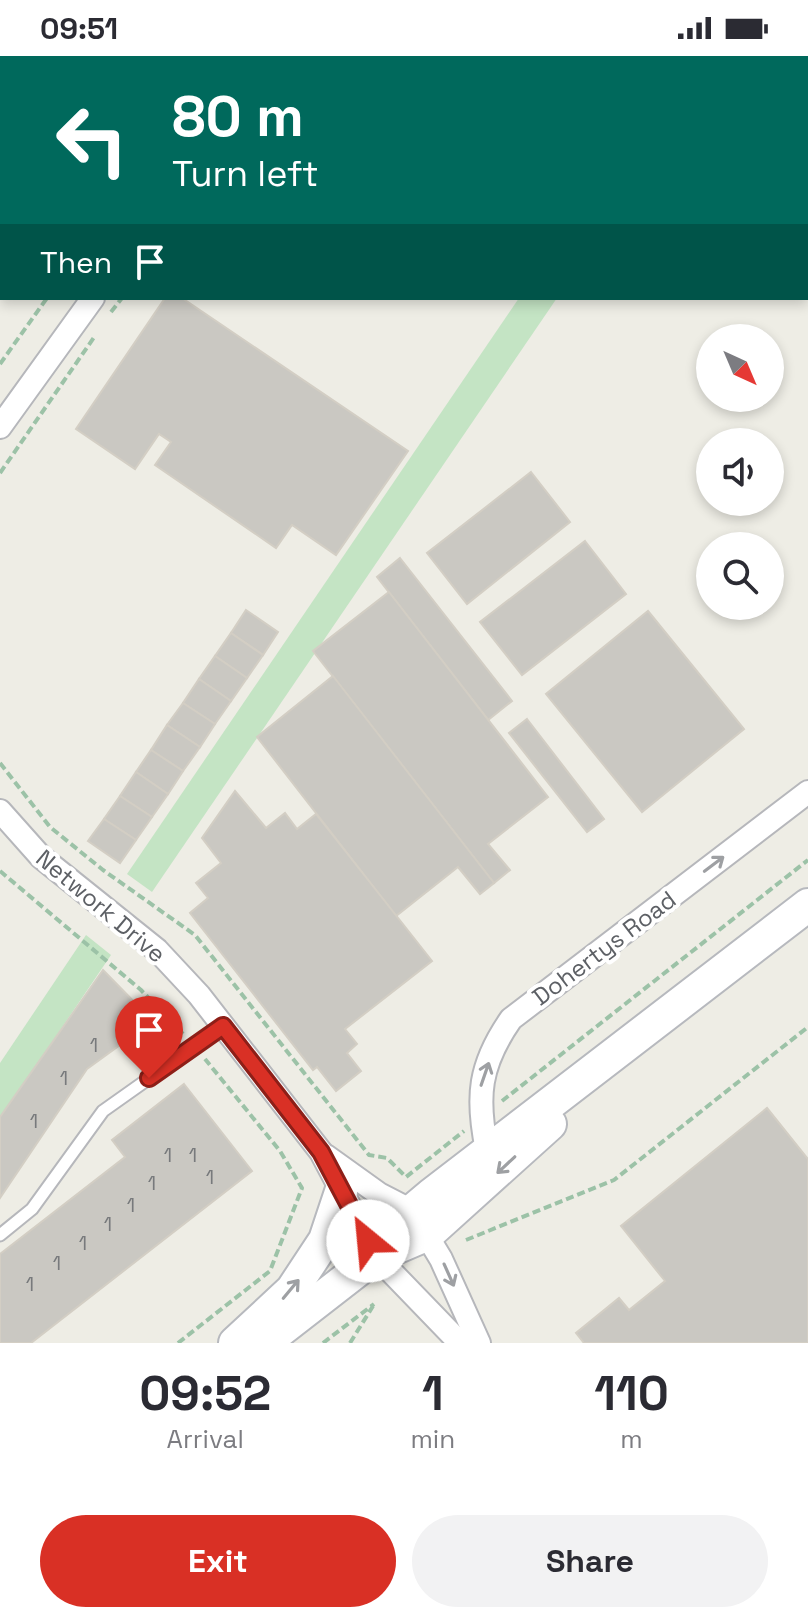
<!DOCTYPE html>
<style>
:root{--surface:#fff;--page:#f2f2f3;--text:#2b2b33;--muted:#7c7c81;--accent:#d93025}
body{margin:0;font-family:"Space Grotesk",sans-serif;background:var(--page);color:var(--text);height:100vh;display:flex;flex-direction:column;font-size:30px;white-space:nowrap}
*{box-sizing:border-box;margin:0}
p{font-size:26px;color:var(--muted)}
.icon{flex:none;width:44px;height:44px;fill:none;stroke:currentColor;stroke-width:2;stroke-linecap:round;stroke-linejoin:round}
.map{position:relative;height:1287px;overflow:hidden}
.sheet{display:flex;flex-direction:column;background:var(--surface);flex:1}
.sheet>*{flex:none}
.guide{position:absolute;left:0px;top:0px;width:808px;height:244px;box-shadow:0 4px 12px #0003;background:#00695c;color:#fff;overflow:hidden}
.needle{width:52px;rotate:136deg}
.buttons{position:absolute;left:696px;top:268px;display:grid;gap:16px}
.buttons a{display:grid;place-items:center;width:88px;height:88px;border-radius:50%;background:var(--surface);box-shadow:0 4px 12px #0003;font-size:40px}
.pin{position:absolute;display:grid;place-items:center;width:68px;height:68px;color:#fff;margin:-82px -34px;border-radius:50% 50% 50% 0;rotate:-45deg;box-shadow:0 0 8px #0007}
.pin .icon{rotate:45deg}
.me{position:absolute;width:88px;margin:-44px;rotate:332deg;stroke-linejoin:round;filter:drop-shadow(0 0 6px #0008)}
.turn{display:flex;align-items:center;gap:28px;height:168px;padding:0 40px;font-size:36px}
.turn .icon{width:104px;height:104px;stroke-width:2.5}
.turn b{display:block;font-size:56px;line-height:68px}
.then{display:flex;align-items:center;height:76px;padding:0 40px;background:#0003;gap:16px;font-size:30px}
.eta{display:flex;justify-content:space-evenly;align-items:center;height:136px;text-align:center}
.eta b{font-size:48px;font-weight:700;line-height:56px}
.action{display:flex;gap:16px;margin-top:auto;padding:16px 40px}
.action a{flex:1;height:92px;border-radius:48px;background:var(--accent);color:#fff;font-size:32px;font-weight:700;line-height:92px;text-align:center}
.action a+a{background:var(--page);color:var(--text)}
.status{display:flex;justify-content:space-between;align-items:center;height:56px;padding:0 40px;background:var(--surface);direction:ltr}
.status svg{height:22px;fill:currentColor}
.map>svg:first-child{display:block}
.green{fill:#c4e4c4}
.building{fill:#cac8c2;stroke:#d3cec4;stroke-width:2}
.lines{fill:none;stroke-linecap:round;stroke-linejoin:round}
.lane-casing{stroke:#b6b7bb;stroke-width:15}
.street-casing{stroke:#b6b7bb;stroke-width:26}
.secondary-casing{stroke:#b7b9be;stroke-width:36}
.path{stroke:#9cc2a7;stroke-width:4;stroke-dasharray:8 4;stroke-linecap:butt}
.lane{stroke:#fff;stroke-width:11}
.street{stroke:#fff;stroke-width:22}
.secondary{stroke:#fff;stroke-width:32}
.oneway{stroke:#9ea0a3}
.route-casing{stroke:#8d1f18;stroke-width:20}
.route{stroke:#d93025;stroke-width:14}
.labels{text-anchor:middle;dominant-baseline:central;stroke-width:8;stroke-linejoin:round;paint-order:stroke}
.number-label{font-size:20px;fill:#787a7c}
.street-label{font-size:24px;fill:#5d6065;stroke:#fff}
</style>
<div class="status"><b>09:51</b><svg viewBox="0 0 49 12"><path d="M0 12V9h3v3zM5 12V6h3v6zM10 12V3h3v9zM15 12V0h3v12zM26 1h20v11H26zM47 4h2v5h-2z"/></svg></div>
<div class="map">
<svg width="808" height="1287" viewBox="0 0 808 1287">
<rect width="100%" height="100%" fill="#eeede5"/>
<g class="green">
<polygon points="519,242 557,242 152,836 127,818"/>
<polygon points="86,879 111,899 0,1063 0,1007"/>
</g>
<g class="building">
<polygon points="165,242 182,242 408,395 336,499 292,469 276,492 155,409 171,386 159,378 135,413 76,373"/>
<polygon points="531,416 570,466 467,548 427,497"/>
<polygon points="585,485 626,538 522,619 480,566"/>
<polygon points="400,502 512,645 488,664 377,521"/>
<polygon points="389,536 548,741 488,788 510,814 494,827 313,595"/>
<polygon points="246,554 278,576 263,599 231,577"/>
<polygon points="648,555 744,673 642,756 546,638"/>
<polygon points="231,577 263,599 247,622 215,600"/>
<polygon points="215,600 247,622 231,645 199,623"/>
<polygon points="333,620 494,827 480,838 458,811 396,860 257,681"/>
<polygon points="199,623 231,645 215,668 183,647"/>
<polygon points="183,647 215,668 200,691 167,669"/>
<polygon points="527,663 604,763 587,776 509,677"/>
<polygon points="167,669 200,691 183,715 151,694"/>
<polygon points="151,694 183,715 168,738 136,716"/>
<polygon points="136,716 168,738 152,761 120,740"/>
<polygon points="235,735 266,772 285,757 297,773 316,758 432,905 345,973 357,988 347,997 361,1015 336,1035 317,1011 313,1014 190,857 208,842 196,827 221,807 202,782"/>
<polygon points="120,740 152,761 136,784 104,763"/>
<polygon points="104,763 136,784 120,807 88,785"/>
<polygon points="103,914 153,965 87,1013 0,1142 0,1061"/>
<polygon points="184,1028 252,1115 31,1287 0,1287 0,1198 125,1101 112,1084"/>
<polygon points="767,1052 808,1103 808,1287 584,1287 576,1277 619,1242 629,1254 665,1225 621,1170"/>
</g>
<g class="lines">
<defs>
<polyline id="lane" points="0,1179 32,1153 103,1055 223,970"/>
<g id="street">
<polyline points="281,2 283,0"/>
<polyline points="0,371 93,242"/>
<polyline points="0,755 41,801 157,894 199,939 321,1096 376,1200 460,1287"/>
<path d="M487,1094C476,1041 479,1009 511,963L808,736"/>
<polyline points="326,1100 379,1138 412,1155 441,1203 479,1287"/>
</g>
<g id="secondary">
<polyline points="379,1199 428,1178 550,1068"/>
<polyline points="235,1287 292,1234 325,1184 341,1136"/>
<polyline points="264,1287 376,1200 412,1155 431,1139 808,849"/>
</g>
</defs>
<use href="#lane" class="lane-casing"/>
<use href="#street" class="street-casing"/>
<use href="#secondary" class="secondary-casing"/>
<g class="path">
<polyline points="235,2 237,0"/>
<polyline points="317,2 318,0"/>
<polyline points="111,256 122,242"/>
<polyline points="0,308 47,242"/>
<polyline points="0,417 95,280"/>
<polyline points="0,707 50,771 103,814 195,879 369,1099 387,1102 406,1121 464,1075"/>
<polyline points="0,815 141,934 183,978"/>
<polyline points="502,1045 808,804"/>
<polyline points="466,1184 614,1124 808,971"/>
<polyline points="178,1287 270,1215 302,1132 280,1095 205,1003"/>
<polyline points="323,1287 374,1248"/>
<polyline points="350,1287 373,1250"/>
</g>
<use href="#lane" class="lane"/>
<use href="#street" class="street"/>
<use href="#secondary" class="secondary"/>
</g>
<defs><path id="oneway-shaft" d="M-6 0H5M1.5-3L5.5 0L1.5 3" fill="none" stroke-width="1.6" stroke-linecap="round" stroke-linejoin="round" transform="scale(2)"/></defs>
<g class="oneway">
<use href="#oneway-shaft" transform="translate(714 808) rotate(-37)"/>
<use href="#oneway-shaft" transform="translate(485 1018) rotate(-71)"/>
<use href="#oneway-shaft" transform="translate(506 1109) rotate(137)"/>
<use href="#oneway-shaft" transform="translate(449 1219) rotate(66)"/>
<use href="#oneway-shaft" transform="translate(291 1233) rotate(-50)"/>
</g>
<g class="lines">
<defs>
<polyline id="route" points="149,1022 223,970 321,1096 368,1185"/>
</defs>
<use href="#route" class="route-casing"/>
<use href="#route" class="route"/>
</g>
<g class="labels">
<g class="number-label">
<text x="94" y="989">1</text>
<text x="64" y="1022">1</text>
<text x="34" y="1065">1</text>
<text x="168" y="1099">1</text>
<text x="193" y="1099">1</text>
<text x="210" y="1121">1</text>
<text x="152" y="1127">1</text>
<text x="131" y="1149">1</text>
<text x="108" y="1168">1</text>
<text x="83" y="1187">1</text>
<text x="57" y="1207">1</text>
<text x="30" y="1228">1</text>
</g>
<g class="street-label">
<text transform="translate(101 850) rotate(40)">Network Drive</text>
<text transform="translate(604 892) rotate(-37)">Dohertys Road</text>
</g>
</g>
</svg>
<div class="buttons">
<a><svg class="needle" viewBox="-14 -14 28 28"><path d="M0-13l5 13h-10z" fill="#e53935"/><path d="M0 13l5-13h-10z" fill="#7c7c81"/></svg></a>
<a><svg class="icon" aria-label="sound" viewBox="0 0 24 24"><path d="M4 9h4l5-4v14l-5-4H4zM17 9q2 3 0 6"/></svg></a>
<a><svg class="icon" aria-label="search" viewBox="0 0 24 24"><circle cx="10" cy="10" r="6"/><path d="M15 15l6 6"/></svg></a>
</div>
<div class="pin" style="left:149px;top:1022px;background:#d93025"><svg class="icon" aria-label="arrive" viewBox="0 0 24 24"><path d="M6 21V4h12l-3 4 3 4H6"/></svg></div>
<svg class="me" style="left:368px;top:1185px" viewBox="-20 -20 40 40"><circle r="19" fill="#fff"/><path d="M0-13L10 11 0 6-10 11z" fill="#d93025"/></svg>
<div class="guide">
<div class="turn"><svg class="icon" aria-label="left" viewBox="0 0 24 24"><path d="M17 20v-9H6M10 6l-5 5 5 5"/></svg><div><b>80 m</b>Turn left</div></div>
<div class="then">Then<svg class="icon" aria-label="arrive" viewBox="0 0 24 24"><path d="M6 21V4h12l-3 4 3 4H6"/></svg></div>
</div>
</div>
<section class="sheet">
<div class="eta">
<div><b>09:52</b><p>Arrival</p></div>
<div><b>1</b><p>min</p></div>
<div><b>110</b><p>m</p></div>
</div>
<div class="action"><a>Exit</a><a>Share</a></div>
</section>
